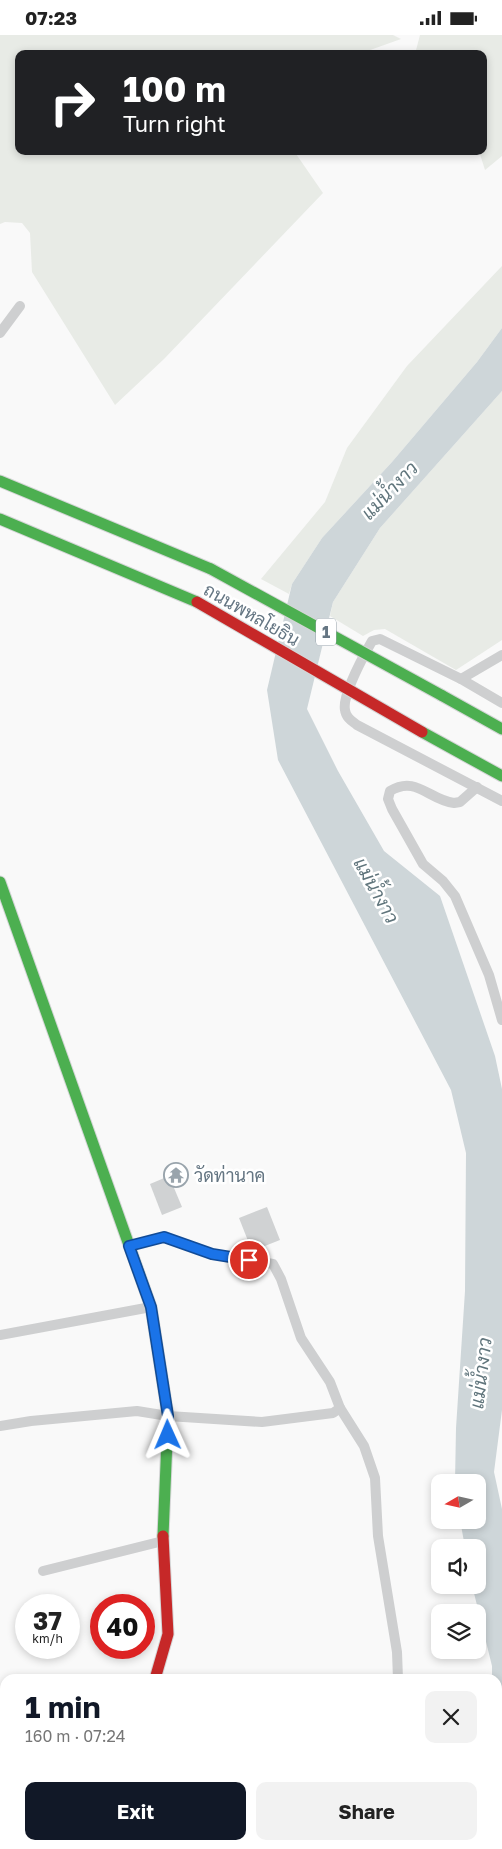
<!DOCTYPE html>
<meta charset="utf-8">
<style>
:root{--surface:#fff;--page:#f2f2f2;--text:#222;--muted:#767676;--accent:#111827}
body{margin:0;font-family:"Golos Text",Sarabun,sans-serif;background:var(--page);color:var(--text);height:100vh;display:flex;flex-direction:column;font-size:19px;white-space:nowrap}
*{box-sizing:border-box;margin:0}
p{font-size:16px;color:var(--muted)}
.icon{flex:none;width:28px;height:28px;fill:none;stroke:currentColor;stroke-width:2;stroke-linecap:round;stroke-linejoin:round}
.map{position:relative;flex:1;overflow:hidden}
.panel{position:absolute;left:0px;top:1639px;width:502px;height:176px;display:flex;flex-direction:column;background:var(--surface);border-radius:15px 15px 0 0;box-shadow:0 2px 8px #0003}
.panel>*{flex:none}
.guide{position:absolute;left:15px;top:15px;width:472px;height:105px;border-radius:10px;box-shadow:0 2px 8px #0003;background:#202124;color:#fff;overflow:hidden}
.needle{width:32px;rotate:261deg}
.fabs{position:absolute;left:431px;top:1439px;display:grid;gap:10px}
.fabs a{display:grid;place-items:center;width:55px;height:55px;border-radius:10px;background:var(--surface);box-shadow:0 2px 8px #0003;font-size:25px}
.speed{position:absolute;left:15px;top:1559px;display:flex;gap:10px;font-size:25px;font-weight:700;text-align:center}
.speed>*{display:grid;place-content:center;width:65px;height:65px;border-radius:50%;background:var(--surface);box-shadow:0 2px 8px #0003;line-height:1}
.speed small{font-size:12px;font-weight:400}
.speed .limit{border:8px solid #d22;background:#fff;color:#111}
.pin{position:absolute;display:grid;place-items:center;width:42px;height:42px;color:#fff;margin:-21px;border:2px solid #fff;border-radius:50%;box-shadow:0 1px 5px #0007}
.me{position:absolute;width:55px;margin:-28px;rotate:359deg;stroke-linejoin:round;filter:drop-shadow(0 0 4px #0008)}
.turn{display:flex;align-items:center;gap:18px;height:105px;padding:0 25px;font-size:22px}
.turn .icon{width:65px;height:65px;stroke-width:2.5}
.turn b{display:block;font-size:35px;line-height:42px}
.round{display:grid;place-items:center;flex:none;width:52px;height:52px;border-radius:10px;background:var(--page)}
.summary{display:flex;align-items:center;justify-content:space-between;height:85px;padding:0 25px}
h1{font-size:30px;font-weight:700;line-height:38px;color:var(--accent)}
.button{display:flex;gap:10px;margin-top:auto;padding:10px 25px}
.button a{flex:1;height:58px;border-radius:10px;background:var(--accent);color:#fff;font-size:20px;font-weight:700;line-height:58px;text-align:center}
.button a+a{background:var(--page);color:var(--text)}
.status{display:flex;justify-content:space-between;align-items:center;height:35px;padding:0 25px;background:var(--surface);direction:ltr}
.status svg{height:14px;fill:currentColor}
.map>svg:first-child{display:block}
.green{fill:#e8ebe6}
.water{fill:#ced6d9}
.building{fill:#d0d2d3}
.lines{fill:none;stroke-linecap:round;stroke-linejoin:round}
.fast-casing{stroke:#d5d6d7;stroke-width:13}
.jam-casing{stroke:#d5d6d7;stroke-width:13}
.path{stroke:#cbcccd;stroke-width:2.5;stroke-dasharray:2.5 2.5;stroke-linecap:butt}
.street{stroke:#cecfd0;stroke-width:10}
.fast{stroke:#4caf50;stroke-width:11}
.jam{stroke:#c62828;stroke-width:11}
.fast-bridge-casing{stroke:#d5d6d6;stroke-width:13;stroke-linecap:butt}
.jam-bridge-casing{stroke:#d5d6d6;stroke-width:13;stroke-linecap:butt}
.fast-bridge{stroke:#4caf50;stroke-width:11}
.jam-bridge{stroke:#c62828;stroke-width:11}
.route-casing{stroke:#114b97;stroke-width:12}
.route{stroke:#1a73e8;stroke-width:9}
.labels{text-anchor:middle;dominant-baseline:central;stroke-width:5;stroke-linejoin:round;paint-order:stroke}
.shield{fill:#fff;stroke:#939fa8;stroke-width:1}
.shield-label{font-size:16px;font-weight:bold;fill:#657683}
.street-label{font-size:18px;fill:#657683;stroke:#fff}
.poi-label{font-size:18px;fill:#657683;stroke:#fff;text-anchor:start}
.water-label{font-size:19px;font-style:italic;fill:#60757c;stroke:#fff}
</style>
<div class="status"><b>07:23</b><svg viewBox="0 0 49 12"><path d="M0 12V9h3v3zM5 12V6h3v6zM10 12V3h3v9zM15 12V0h3v12zM26 1h20v11H26zM47 4h2v5h-2z"/></svg></div>
<div class="map">
<svg width="502" height="1814" viewBox="0 0 502 1814">
<rect width="100%" height="100%" fill="#f9f9f9"/>
<g class="green">
<polygon points="0,0 393,0 401,4 359,19 19,19 19,116 294,116 323,158 164,324 115,370 32,237 30,198 22,188 5,187 0,189"/>
<polygon points="420,0 502,0 502,121 485,135 479,116 484,116 484,19 415,19"/>
<polygon points="502,231 502,293 477,327 392,427 322,503 292,549 289,559 261,544 325,467 347,413 407,331"/>
<polygon points="502,356 502,605 456,635 385,594 374,595 363,601 330,581 333,567 380,493"/>
</g>
<polygon class="water" points="502,293 502,356 380,493 333,567 307,674 338,736 384,816 440,861 495,1021 502,1054 502,1375 494,1437 502,1474 502,1752 498,1753 498,1644 492,1644 492,1631 472,1550 478,1550 478,1512 465,1512 460,1485 478,1485 478,1448 455,1447 456,1393 465,1256 466,1118 451,1055 278,725 267,655 292,549 322,503 392,427 477,327"/>
<g class="building">
<polygon points="169,1141 182,1172 162,1180 150,1149"/>
<polygon points="267,1172 280,1205 252,1216 239,1183"/>
</g>
<g class="lines">
<defs>
<g id="fast">
<polyline points="0,446 211,534"/>
<polyline points="0,484 197,567"/>
<polyline points="441,660 502,694"/>
<polyline points="422,697 502,741"/>
<polyline points="0,847 151,1272 168,1381 163,1501"/>
</g>
<polyline id="jam" points="155,1644 168,1599 163,1501"/>
</defs>
<use href="#fast" class="fast-casing"/>
<use href="#jam" class="jam-casing"/>
<polyline class="path" points="0,1700 5,1701"/>
<g class="street">
<polyline points="0,298 20,271"/>
<polyline points="461,644 502,620"/>
<path d="M502,668L461,644L380,604L372,606C364,620 342,660 345,675C346,683 352,686 357,690L502,766"/>
<path d="M477,752L460,767L454,768C429,765 416,740 390,756L388,764L392,774L423,829L443,846L455,861L489,940L502,985"/>
<polyline points="129,1211 164,1202 213,1219 273,1229 281,1244 301,1303 330,1347 340,1373 364,1411 375,1443 378,1501 397,1617 398,1644"/>
<polyline points="0,1300 151,1272"/>
<polyline points="0,1391 31,1386 137,1376 168,1381 262,1387 333,1378 340,1373"/>
<polyline points="43,1536 163,1506"/>
<polyline points="0,1766 5,1766"/>
<polyline points="498,1767 502,1766"/>
<polyline points="55,1814 57,1810"/>
</g>
<use href="#fast" class="fast"/>
<use href="#jam" class="jam"/>
<defs>
<polyline id="fast-bridge" points="211,534 441,660"/>
<polyline id="jam-bridge" points="197,567 422,697"/>
</defs>
<use href="#fast-bridge" class="fast-bridge-casing"/>
<use href="#jam-bridge" class="jam-bridge-casing"/>
<use href="#fast-bridge" class="fast-bridge"/>
<use href="#jam-bridge" class="jam-bridge"/>
</g>
<g class="lines">
<defs>
<polyline id="route" points="168,1400 168,1381 151,1272 129,1211 164,1202 212,1219 249,1225"/>
</defs>
<use href="#route" class="route-casing"/>
<use href="#route" class="route"/>
</g>
<defs>
<symbol id="temple-ring" viewBox="-11 -11 22 22"><circle r="9.5" fill="#fff" stroke="#99a4ac" stroke-width="1.5"/><path d="M0-6L5-2H3V0L6.5 2.5H4V6H1.5V3h-3V6H-4V2.5H-6.5L-3 0V-2H-5Z" fill="#99a4ac"/></symbol>
</defs>
<g fill-rule="evenodd">
<use href="#temple-ring" x="162" y="1126" width="28" height="28"/>
</g>
<g class="labels">
<rect class="shield" x="316" y="583.5" width="20" height="27" rx="4"/>
<g class="shield-label">
<text x="326" y="597">1</text>
</g>
<g class="street-label">
<text transform="translate(252 579) rotate(30)">ถนนพหลโยธิน</text>
</g>
<g class="poi-label">
<text x="194" y="1140">วัดท่านาค</text>
</g>
<g class="water-label">
<text transform="translate(389 455) rotate(-46)">แม่น้ำงาว</text>
<text transform="translate(377 855) rotate(61)">แม่น้ำงาว</text>
<text transform="translate(480 1338) rotate(-83)">แม่น้ำงาว</text>
</g>
</g>
</svg>
<div class="fabs">
<a><svg class="needle" viewBox="-14 -14 28 28"><path d="M0-13l5 13h-10z" fill="#e53935"/><path d="M0 13l5-13h-10z" fill="#767676"/></svg></a>
<a><svg class="icon" aria-label="sound" viewBox="0 0 24 24"><path d="M4 9h4l5-4v14l-5-4H4zM17 9q2 3 0 6"/></svg></a>
<a><svg class="icon" aria-label="layers" viewBox="0 0 24 24"><path d="M12 4l9 5-9 5-9-5zM3 14l9 5 9-5"/></svg></a>
</div>
<div class="speed"><div>37<small>km/h</small></div><div class="limit">40</div></div>
<div class="pin" style="left:249px;top:1225px;background:#d93025"><svg class="icon" aria-label="arrive" viewBox="0 0 24 24"><path d="M6 21V4h12l-3 4 3 4H6"/></svg></div>
<svg class="me" style="left:168px;top:1400px" viewBox="-20 -20 40 40"><path d="M0-17L14 15 0 8-14 15z" fill="#1a73e8" stroke="#fff" stroke-width="4"/></svg>
<div class="guide">
<div class="turn"><svg class="icon" aria-label="right" viewBox="0 0 24 24"><path d="M7 20v-9h11M14 6l5 5-5 5"/></svg><div><b>100 m</b>Turn right</div></div>
</div>
<section class="panel">
<div class="summary"><div><h1>1 min</h1><p>160 m · 07:24</p></div><a class="round"><svg class="icon" aria-label="close" viewBox="0 0 24 24"><path d="M6 6l12 12M18 6L6 18"/></svg></a></div>
<div class="button"><a>Exit</a><a>Share</a></div>
</section>
</div>
